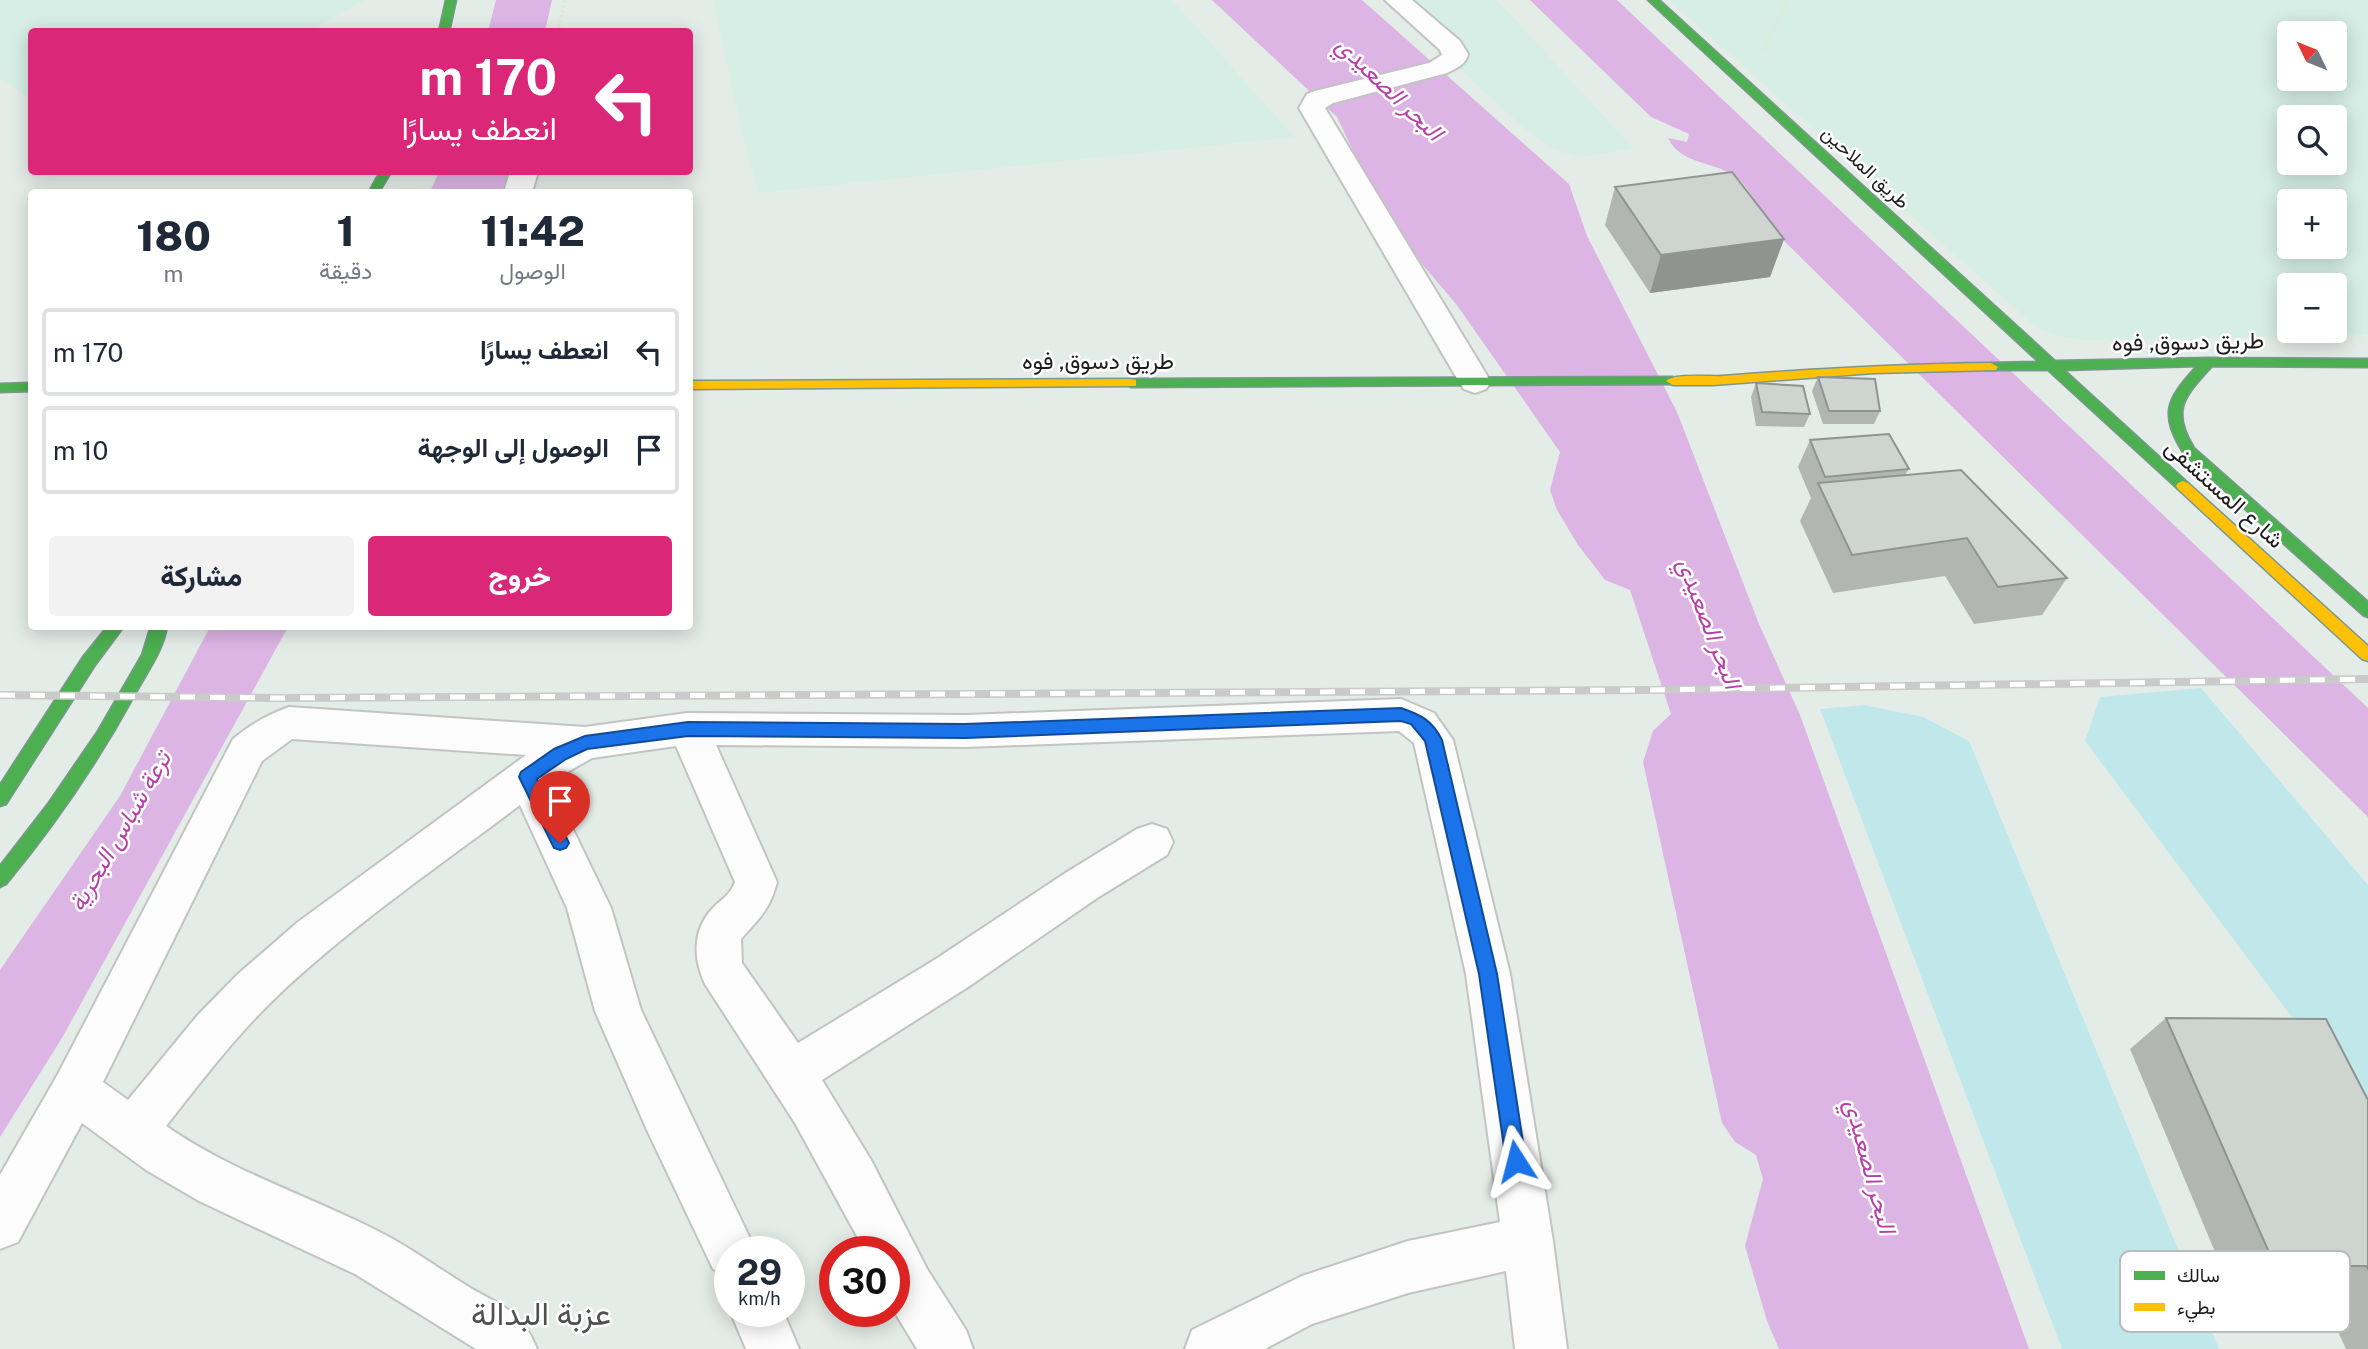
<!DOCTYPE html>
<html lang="ar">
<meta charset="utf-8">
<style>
:root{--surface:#fff;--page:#f2f2f3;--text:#1f2937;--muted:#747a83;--line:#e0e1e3;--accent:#db2777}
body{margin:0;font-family:"Public Sans",Vazirmatn,sans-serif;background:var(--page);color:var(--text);direction:rtl;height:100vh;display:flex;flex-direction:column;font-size:26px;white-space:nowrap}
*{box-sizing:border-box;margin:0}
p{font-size:23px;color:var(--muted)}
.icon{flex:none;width:38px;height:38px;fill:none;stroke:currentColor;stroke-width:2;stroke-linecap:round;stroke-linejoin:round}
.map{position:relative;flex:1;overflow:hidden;direction:ltr}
.drawer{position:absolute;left:28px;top:189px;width:665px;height:441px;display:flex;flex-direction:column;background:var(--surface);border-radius:7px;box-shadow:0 4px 18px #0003;direction:rtl}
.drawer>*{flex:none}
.banner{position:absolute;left:28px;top:28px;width:665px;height:147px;border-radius:7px;box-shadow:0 4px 18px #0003;direction:rtl;background:#db2777;color:#fff;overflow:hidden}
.needle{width:46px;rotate:313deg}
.fabs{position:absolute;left:2277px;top:21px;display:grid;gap:14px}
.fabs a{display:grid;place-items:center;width:70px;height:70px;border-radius:7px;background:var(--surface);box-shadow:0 4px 18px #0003;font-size:35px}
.speed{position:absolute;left:714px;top:1236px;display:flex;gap:14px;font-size:35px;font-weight:700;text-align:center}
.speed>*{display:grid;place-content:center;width:91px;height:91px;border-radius:50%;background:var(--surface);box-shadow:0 4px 18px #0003;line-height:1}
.speed small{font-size:18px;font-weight:400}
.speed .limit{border:10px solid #d22;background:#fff;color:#111}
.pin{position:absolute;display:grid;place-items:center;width:60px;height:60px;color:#fff;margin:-72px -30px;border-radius:50% 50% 50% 0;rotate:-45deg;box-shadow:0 0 7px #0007}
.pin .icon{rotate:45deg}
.me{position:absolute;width:77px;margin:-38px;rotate:351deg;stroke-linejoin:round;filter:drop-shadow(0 0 5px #0008)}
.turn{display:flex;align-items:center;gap:24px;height:147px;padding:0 21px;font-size:32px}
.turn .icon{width:91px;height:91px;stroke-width:2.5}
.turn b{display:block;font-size:49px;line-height:60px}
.eta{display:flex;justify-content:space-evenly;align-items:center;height:119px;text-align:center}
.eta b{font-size:42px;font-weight:800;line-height:49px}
.action{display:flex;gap:14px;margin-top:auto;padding:14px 21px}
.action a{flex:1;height:80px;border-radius:7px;background:var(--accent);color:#fff;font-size:28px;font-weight:800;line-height:80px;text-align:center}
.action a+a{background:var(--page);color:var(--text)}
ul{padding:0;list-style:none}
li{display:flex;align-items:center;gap:21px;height:88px;margin:0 14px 10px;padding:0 7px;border:4px solid var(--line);border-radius:7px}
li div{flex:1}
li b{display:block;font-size:26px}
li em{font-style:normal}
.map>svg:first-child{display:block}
.farmland{fill:#d6eee6;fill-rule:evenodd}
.grass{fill:#c0e8eb}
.water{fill:#dcb5e4}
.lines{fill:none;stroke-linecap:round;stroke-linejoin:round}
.street-casing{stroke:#c1c4c2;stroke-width:4}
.fast-casing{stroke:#7c978e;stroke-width:3}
.slow-casing{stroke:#7c978e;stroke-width:3}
.path{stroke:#dcebd8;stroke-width:3.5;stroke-dasharray:2.5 2.5;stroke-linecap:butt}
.street{fill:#fbfcfb;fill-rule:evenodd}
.fast{fill:#4caf50;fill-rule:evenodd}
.slow{fill:#ffc107;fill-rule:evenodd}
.rail-casing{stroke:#c9cac9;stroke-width:8}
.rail{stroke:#fff;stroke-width:5;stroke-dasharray:15;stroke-linecap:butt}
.wall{fill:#b1b6b2}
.shaded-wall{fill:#909491}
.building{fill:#ced4cf;stroke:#909491;stroke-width:2}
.route{fill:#1a73e8;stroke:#114b97;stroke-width:2}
.labels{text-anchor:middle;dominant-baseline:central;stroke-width:5;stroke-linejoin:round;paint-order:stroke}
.far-street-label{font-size:19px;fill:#1d1d1d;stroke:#fff}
.street-label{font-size:23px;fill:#1d1d1d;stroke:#fff}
.water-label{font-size:24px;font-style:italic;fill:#b640a7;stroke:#fff}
.near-quarter-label{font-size:32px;fill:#505050;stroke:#fff}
.key{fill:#fff;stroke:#bbb;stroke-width:2}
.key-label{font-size:19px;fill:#1d1d1d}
</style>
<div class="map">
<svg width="2368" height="1349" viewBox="0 0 2368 1349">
<rect width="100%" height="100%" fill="#e4ece7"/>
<g class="farmland">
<polygon points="0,0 365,0 310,31 32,32 31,98 0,78"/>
<polygon points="713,0 1172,0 1294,137 758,193 740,124"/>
<polygon points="1384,0 1497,0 1634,149 1579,157 1556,150 1527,131"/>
<path d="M1669,0H2368V335L2083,340L2060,336L2037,328ZM2289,33H2334V79H2289ZM2289,117H2334V163H2289ZM2289,201H2334V247H2289ZM2289,285H2334V331H2289Z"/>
</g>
<g class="grass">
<polygon points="2201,688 2368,885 2368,1129 2345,1088 2085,741 2100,697"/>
<polygon points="1864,705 1923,717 1969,741 2219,1349 2062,1349 1820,709"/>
</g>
<g class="water">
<polygon points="496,0 552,0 545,31 488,31"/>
<polygon points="1212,0 1362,0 1569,184 1587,236 1677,412 1759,624 1800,715 2029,1349 1779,1349 1767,1321 1745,1246 1763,1179 1756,1155 1735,1142 1722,1123 1643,762 1653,731 1671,714 1630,590 1605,580 1578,545 1557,510 1550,490 1560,452 1456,304 1387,223 1337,117"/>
<path d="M1530,0H1617L2368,708V817L1772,229C1760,213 1750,186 1733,175C1711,161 1680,164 1668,138L1687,142L1689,134L1651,117Z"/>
<polygon points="439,172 511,172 502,192 430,192"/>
<polygon points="210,627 288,627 62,1038 0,1137 0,970 120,796"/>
</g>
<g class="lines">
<defs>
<g id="street">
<path d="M1385,0H1412L1460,41L1468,54C1466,65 1456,68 1447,73L1333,103L1325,108L1491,382L1486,389L1475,393L1464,389L1459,382L1299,108L1307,94L1315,91L1429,63L1442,55L1440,50Z"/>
<polygon points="510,172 538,172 532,192 504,192"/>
<path d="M1401,699L1434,713L1453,740L1510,974L1553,1241L1567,1349H1515L1506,1271L1408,1293L1312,1324L1265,1349H1185L1192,1330L1302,1276L1408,1241L1500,1222L1466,974L1414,743L1399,731L966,747L716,745L777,882C770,910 759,918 741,939L742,963L798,1043L936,959L1067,872L1137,829L1152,824L1167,829L1173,842L1167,855L1097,898L968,987L822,1080L871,1160L927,1269L966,1330L973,1349H917L894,1311V1251H865L795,1123L705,984C693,958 692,929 714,907C722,899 731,894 735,882L676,746L592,758L550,782L611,908L641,1010L756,1251H730V1276L713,1269L647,1130L595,1011L567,908L520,805C435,869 345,930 269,1004C231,1042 199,1084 166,1126C236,1175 318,1198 391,1238C416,1252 440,1269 464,1284C499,1306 520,1307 537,1349H476L355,1274L199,1201L146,1170L82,1123L18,1242L0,1249V1175L58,1074L233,739C251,724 267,715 289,707L585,727L687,713L966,715ZM292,739L526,755L298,922L238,974L197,1016L128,1100L103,1082L262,761Z"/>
<polygon points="730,1311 783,1311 799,1349 746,1349"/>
</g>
<g id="fast">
<polygon points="446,0 456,0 449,32 439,32"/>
<path d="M1648,0H1659L2055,361L2209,358L2368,359V367L2212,366C2185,396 2170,409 2194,448L2368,602V617L2363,615L2184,454C2159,413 2166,400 2197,366L2064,370L2188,483L2190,486L2188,489H2178L2048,370H1986L1984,367L1991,363L2039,362Z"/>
<polygon points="380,172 391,172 379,192 369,192"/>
<polygon points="1673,377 1680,381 1678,384 1131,387 1124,383 1131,379"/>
<polygon points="32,383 32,391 0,392 0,384"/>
<polygon points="108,626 124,626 95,665 6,804 0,806 0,785 83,657"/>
<path d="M151,626H167C163,651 147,672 135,694C98,762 55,825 6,884L0,887V866L48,804L98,731L142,655Z"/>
</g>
<g id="slow">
<path d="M1991,363L1998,367L1996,370L1874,373L1713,385H1673L1666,381C1675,373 1710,377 1723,376C1813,369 1901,364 1991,363Z"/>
<polygon points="1131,379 1136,380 1136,386 690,389 690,381"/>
<polygon points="2183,481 2188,483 2368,646 2368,661 2362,659 2178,489 2176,486 2178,483"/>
</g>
</defs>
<use href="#street" class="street-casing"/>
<use href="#fast" class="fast-casing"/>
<use href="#slow" class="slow-casing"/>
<g class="path">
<polyline points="558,32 565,0"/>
<polyline points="1763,50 1787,0"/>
</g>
<use href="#street" class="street"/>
<use href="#fast" class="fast"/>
<use href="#slow" class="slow"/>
<defs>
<polyline id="rail" points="0,695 276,698 1650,690 2368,679"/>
</defs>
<use href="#rail" class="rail-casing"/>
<use href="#rail" class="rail"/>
</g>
<g class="wall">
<polygon points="1615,187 1784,239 1770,277 1650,293 1605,225"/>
<polygon points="1818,377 1880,411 1874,424 1823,424 1812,391"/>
<polygon points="1756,383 1810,414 1804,427 1756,426 1751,397"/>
<polygon points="1810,440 1909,469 1905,475 2067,578 2042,615 1974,624 1945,576 1833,593 1800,521 1811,498 1798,467"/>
<polygon points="2166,1018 2368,1100 2368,1349 2346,1349 2319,1290 2231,1290 2130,1049"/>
</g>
<polygon class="shaded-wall" points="1784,239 1770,277 1650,293 1661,255"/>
<g class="building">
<polygon points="1732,172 1784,239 1661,255 1615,187"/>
<polygon points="1818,377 1875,379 1880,411 1829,411"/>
<polygon points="1756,383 1803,386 1810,414 1762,412"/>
<polygon points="1889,434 1909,469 1825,477 1810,440"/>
<polygon points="1961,470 2067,578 1998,587 1967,538 1852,555 1818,483"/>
<polygon points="2166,1018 2326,1019 2368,1100 2368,1269 2366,1266 2275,1266"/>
</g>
<path class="route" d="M1401,708C1421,715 1432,720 1442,740L1497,974L1526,1161L1524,1168L1516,1171L1509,1168L1506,1161L1479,974L1425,741L1411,724L1401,721L965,738L688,736L587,749L566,759L537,779L569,843L566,848L560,850L554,848L519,777L521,772L554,749L585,736L688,722L965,724Z"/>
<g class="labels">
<g class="far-street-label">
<text transform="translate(1866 167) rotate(43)">طريق الملاحين</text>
</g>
<g class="street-label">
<text transform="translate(2188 341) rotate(-1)">طريق دسوق, فوه</text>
<text x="1098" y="360">طريق دسوق, فوه</text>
<text transform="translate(2225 493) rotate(42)">شارع المستشفى</text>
</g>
<g class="water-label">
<text transform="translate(1390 88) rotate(44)">البحر الصعيدي</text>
<text transform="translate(1710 623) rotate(69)">البحر الصعيدي</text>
<text transform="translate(119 831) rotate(-60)">ترعة شباس البحرية</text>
<text transform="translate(1871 1166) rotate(75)">البحر الصعيدي</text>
</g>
<g class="near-quarter-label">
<text x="541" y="1313">عزبة البدالة</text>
</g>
</g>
<rect x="2120" y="1251" width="230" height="81" rx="10" class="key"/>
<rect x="2134" y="1271" width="31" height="9" fill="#4caf50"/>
<rect x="2134" y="1303" width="31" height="8" fill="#ffc107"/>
<g class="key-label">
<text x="2177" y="1282">سالك</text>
<text x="2177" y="1314">بطيء</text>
</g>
</svg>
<div class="fabs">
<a><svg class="needle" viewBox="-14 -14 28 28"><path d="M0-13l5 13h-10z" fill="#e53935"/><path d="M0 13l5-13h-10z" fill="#747a83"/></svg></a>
<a><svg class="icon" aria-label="search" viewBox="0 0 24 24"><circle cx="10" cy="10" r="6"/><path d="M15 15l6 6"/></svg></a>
<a>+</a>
<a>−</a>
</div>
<div class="speed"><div>29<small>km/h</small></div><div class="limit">30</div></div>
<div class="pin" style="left:560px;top:843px;background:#d93025"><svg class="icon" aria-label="arrive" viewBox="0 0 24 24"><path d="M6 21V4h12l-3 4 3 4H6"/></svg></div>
<svg class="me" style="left:1516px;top:1161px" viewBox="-20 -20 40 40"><path d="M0-17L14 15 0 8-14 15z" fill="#1a73e8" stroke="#fff" stroke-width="4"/></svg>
<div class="banner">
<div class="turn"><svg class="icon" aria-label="left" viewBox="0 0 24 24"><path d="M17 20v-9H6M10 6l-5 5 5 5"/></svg><div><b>170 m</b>انعطف يسارًا</div></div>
</div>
<section class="drawer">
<div class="eta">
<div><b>11:42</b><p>الوصول</p></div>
<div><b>1</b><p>دقيقة</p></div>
<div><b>180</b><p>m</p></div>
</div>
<ul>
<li><svg class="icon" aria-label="left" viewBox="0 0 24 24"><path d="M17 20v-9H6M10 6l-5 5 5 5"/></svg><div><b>انعطف يسارًا</b></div><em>170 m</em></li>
<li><svg class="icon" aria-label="arrive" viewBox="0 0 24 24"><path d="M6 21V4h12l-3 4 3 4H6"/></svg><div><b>الوصول إلى الوجهة</b></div><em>10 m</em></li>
</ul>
<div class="action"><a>خروج</a><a>مشاركة</a></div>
</section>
</div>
